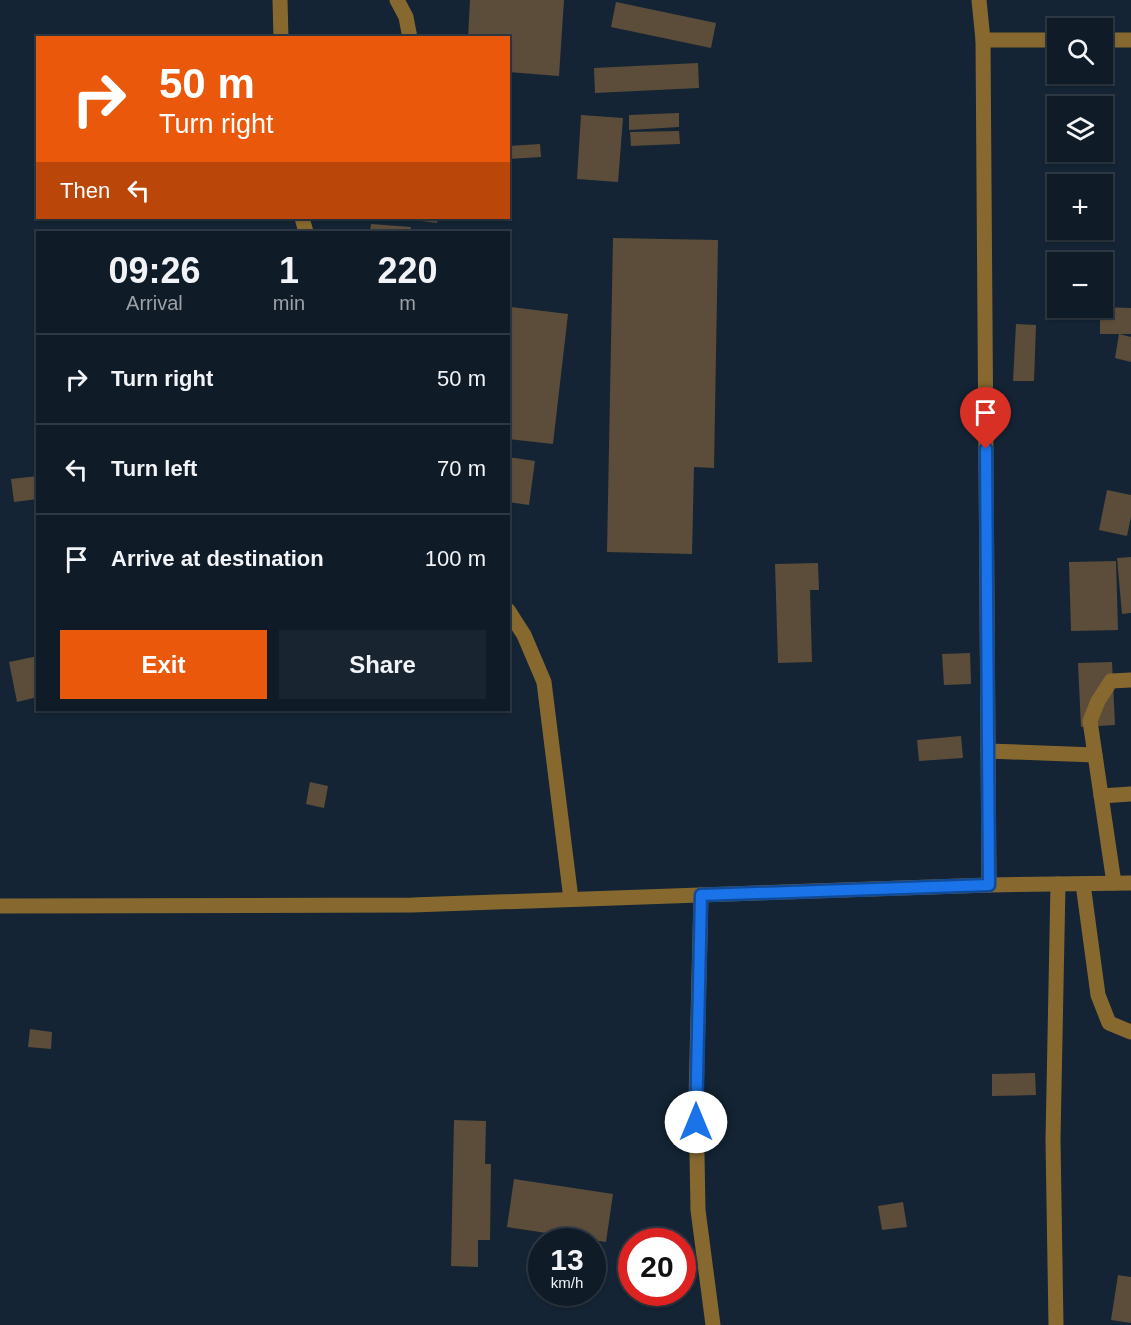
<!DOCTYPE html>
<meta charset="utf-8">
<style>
:root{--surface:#0f1b27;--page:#18242f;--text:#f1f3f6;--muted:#9ba1a7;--line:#2f3944;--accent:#ea580c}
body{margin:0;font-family:Helvetica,sans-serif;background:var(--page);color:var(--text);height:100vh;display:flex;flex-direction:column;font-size:22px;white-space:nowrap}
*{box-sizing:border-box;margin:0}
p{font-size:20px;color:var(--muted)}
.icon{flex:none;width:33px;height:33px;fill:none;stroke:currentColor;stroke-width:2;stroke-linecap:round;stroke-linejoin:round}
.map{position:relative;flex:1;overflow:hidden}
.panel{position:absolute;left:36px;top:231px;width:474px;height:480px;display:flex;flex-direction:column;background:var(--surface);border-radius:0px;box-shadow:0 2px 4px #0004,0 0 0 2px var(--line)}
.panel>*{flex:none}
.banner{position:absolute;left:36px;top:36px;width:474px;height:183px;border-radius:0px;box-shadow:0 2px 4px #0004,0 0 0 2px var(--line);background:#ea580c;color:#fff;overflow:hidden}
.fabs{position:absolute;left:1047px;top:18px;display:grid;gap:12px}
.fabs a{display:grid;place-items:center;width:66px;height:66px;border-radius:0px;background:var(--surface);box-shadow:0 2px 4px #0004,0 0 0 2px var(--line);font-size:30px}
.speed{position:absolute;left:528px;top:1228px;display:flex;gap:12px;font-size:30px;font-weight:700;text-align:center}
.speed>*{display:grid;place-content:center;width:78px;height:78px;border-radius:50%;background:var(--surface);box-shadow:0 2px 4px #0004,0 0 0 2px var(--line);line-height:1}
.speed small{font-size:15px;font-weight:400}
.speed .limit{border:9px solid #d22;background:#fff;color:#111}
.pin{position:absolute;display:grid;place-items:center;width:51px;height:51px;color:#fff;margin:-62px -26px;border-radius:50% 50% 50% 0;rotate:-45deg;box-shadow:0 0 6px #0007}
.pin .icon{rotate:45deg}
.me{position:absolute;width:66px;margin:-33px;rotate:0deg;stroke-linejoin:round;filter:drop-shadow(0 0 4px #0008)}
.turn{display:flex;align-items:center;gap:21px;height:126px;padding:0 24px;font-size:27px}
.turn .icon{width:78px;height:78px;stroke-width:2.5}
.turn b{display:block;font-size:42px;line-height:51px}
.then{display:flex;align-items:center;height:57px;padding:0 24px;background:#0003;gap:12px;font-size:22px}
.eta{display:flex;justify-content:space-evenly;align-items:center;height:102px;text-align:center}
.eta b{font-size:36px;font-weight:800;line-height:42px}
.cta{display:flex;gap:12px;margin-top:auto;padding:12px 24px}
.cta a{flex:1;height:69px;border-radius:0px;background:var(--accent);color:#fff;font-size:24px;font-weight:800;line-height:69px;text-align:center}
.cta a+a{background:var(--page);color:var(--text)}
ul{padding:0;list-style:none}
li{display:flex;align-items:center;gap:18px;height:90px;padding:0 24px;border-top:2px solid var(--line)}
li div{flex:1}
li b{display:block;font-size:22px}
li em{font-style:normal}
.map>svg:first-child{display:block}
.building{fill:#5b4d39}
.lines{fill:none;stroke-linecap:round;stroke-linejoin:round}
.minor{stroke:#87692f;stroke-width:15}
.route-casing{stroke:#114b97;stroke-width:15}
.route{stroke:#1a73e8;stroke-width:10}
</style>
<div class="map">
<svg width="1131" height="1325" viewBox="0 0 1131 1325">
<rect width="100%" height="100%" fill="#142434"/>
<g class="building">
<polygon points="470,0 564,0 559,76 508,72 508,38 468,38"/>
<polygon points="616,2 716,23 711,48 611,27"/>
<polygon points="319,34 349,35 349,38 319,38"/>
<polygon points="698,63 699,88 595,93 594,68"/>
<polygon points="679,113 679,127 629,130 629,115"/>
<polygon points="581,115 623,118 618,182 577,179"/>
<polygon points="679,131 680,144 631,146 630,132"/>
<polygon points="540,144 541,157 508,159 508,146"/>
<polygon points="405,218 438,218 437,223 405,219"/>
<polygon points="371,224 411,227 410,232 370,232"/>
<polygon points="613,238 718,240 714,468 694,467 692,554 607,552"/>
<polygon points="511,307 568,314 553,444 508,439 508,326"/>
<polygon points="1102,307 1131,308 1131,334 1100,334 1100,308"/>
<polygon points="1016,324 1036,325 1034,381 1013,381"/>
<polygon points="1119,334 1131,337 1131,362 1115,358"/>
<polygon points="508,457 535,461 529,505 508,502"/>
<polygon points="38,476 38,499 14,502 11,479"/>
<polygon points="1107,490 1131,495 1131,517 1127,536 1099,530"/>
<polygon points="1131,557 1131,613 1122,614 1117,558"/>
<polygon points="1116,561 1118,630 1071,631 1069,562"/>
<polygon points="818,563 819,590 810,590 812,662 778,663 775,564"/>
<polygon points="970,653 971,684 944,685 942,654"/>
<polygon points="38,656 38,697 17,702 9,662"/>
<polygon points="1112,662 1115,725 1081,727 1078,663"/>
<polygon points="961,736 963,758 919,761 917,740"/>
<polygon points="310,782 328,786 324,808 306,804"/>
<polygon points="30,1029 52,1032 51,1049 28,1047"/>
<polygon points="1035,1073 1036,1095 992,1096 992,1074"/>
<polygon points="454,1120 486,1121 485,1164 491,1164 490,1240 478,1240 478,1267 451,1266"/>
<polygon points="514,1179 613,1194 606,1242 507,1227"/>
<polygon points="903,1202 907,1227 882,1230 878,1206"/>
<polygon points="1118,1275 1131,1277 1131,1323 1111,1320"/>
</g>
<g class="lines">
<g class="minor">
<polyline points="280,0 281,38"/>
<polyline points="397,0 406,17 410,38"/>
<polyline points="979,0 983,40 989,885"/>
<polyline points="983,40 1058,40"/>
<polyline points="1102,40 1131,40"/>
<polyline points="302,218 306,232"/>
<polyline points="508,610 524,635 544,682 571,899"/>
<polyline points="988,751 1095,755"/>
<polyline points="1101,796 1131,794"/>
<polyline points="1114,883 1090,721 1098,701 1111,681 1131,680"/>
<polyline points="1083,884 1098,995 1109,1023 1131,1032"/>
<polyline points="701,895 696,1100 698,1210 713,1325"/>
<polyline points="0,906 412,905 989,885 1131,883"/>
<polyline points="1056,1325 1053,1140 1058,884"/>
</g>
</g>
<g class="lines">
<defs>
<polyline id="route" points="696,1122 701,895 989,885 986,449"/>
</defs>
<use href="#route" class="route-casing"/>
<use href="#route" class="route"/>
</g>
</svg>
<div class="fabs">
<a><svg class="icon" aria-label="search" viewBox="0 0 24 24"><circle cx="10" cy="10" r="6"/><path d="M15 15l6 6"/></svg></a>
<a><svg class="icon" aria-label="layers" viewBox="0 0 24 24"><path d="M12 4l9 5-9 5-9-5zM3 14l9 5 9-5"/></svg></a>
<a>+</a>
<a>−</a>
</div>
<div class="speed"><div>13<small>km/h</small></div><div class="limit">20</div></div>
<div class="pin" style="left:986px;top:449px;background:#d93025"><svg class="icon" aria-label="arrive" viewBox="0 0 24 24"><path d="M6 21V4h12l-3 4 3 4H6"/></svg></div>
<svg class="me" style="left:696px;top:1122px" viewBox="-20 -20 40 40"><circle r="19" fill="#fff"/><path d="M0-13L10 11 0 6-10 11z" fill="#1a73e8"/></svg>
<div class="banner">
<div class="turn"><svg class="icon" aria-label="right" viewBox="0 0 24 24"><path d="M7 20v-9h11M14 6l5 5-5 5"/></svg><div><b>50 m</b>Turn right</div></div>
<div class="then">Then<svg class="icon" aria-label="left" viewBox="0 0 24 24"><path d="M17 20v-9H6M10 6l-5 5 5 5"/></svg></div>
</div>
<section class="panel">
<div class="eta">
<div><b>09:26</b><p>Arrival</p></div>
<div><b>1</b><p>min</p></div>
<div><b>220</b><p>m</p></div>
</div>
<ul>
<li><svg class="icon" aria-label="right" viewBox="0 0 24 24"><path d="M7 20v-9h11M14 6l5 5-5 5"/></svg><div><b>Turn right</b></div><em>50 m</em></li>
<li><svg class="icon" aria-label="left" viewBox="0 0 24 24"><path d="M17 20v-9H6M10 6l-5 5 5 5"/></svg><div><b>Turn left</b></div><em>70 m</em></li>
<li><svg class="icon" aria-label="arrive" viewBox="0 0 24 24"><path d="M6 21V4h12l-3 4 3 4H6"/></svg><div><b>Arrive at destination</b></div><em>100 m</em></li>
</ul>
<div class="cta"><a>Exit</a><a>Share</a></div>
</section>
</div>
